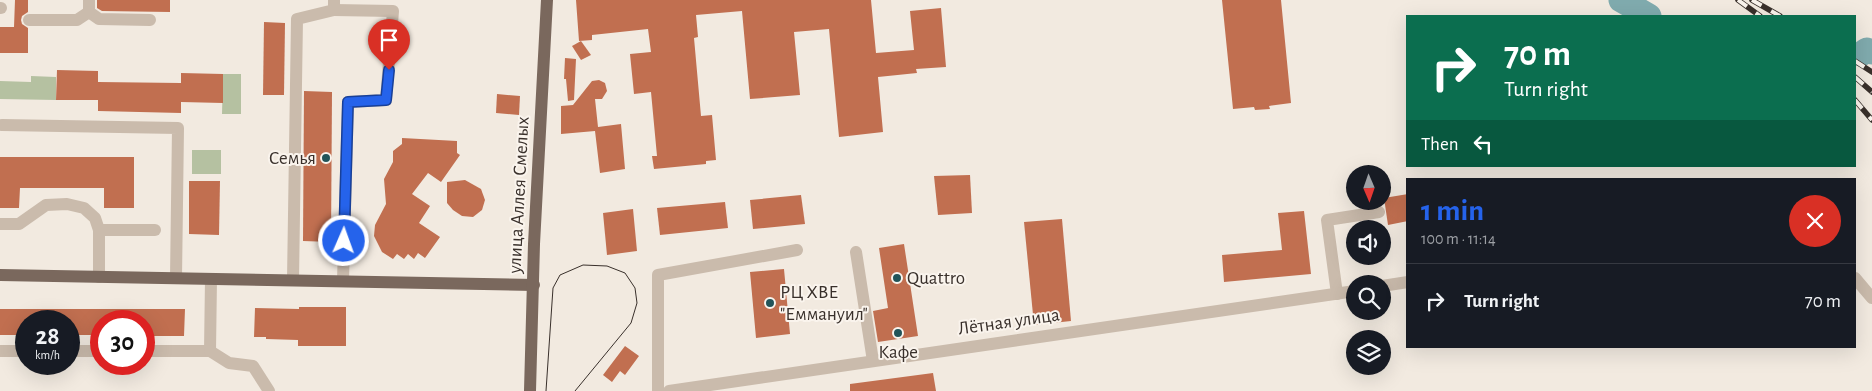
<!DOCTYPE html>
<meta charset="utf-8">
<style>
:root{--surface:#171b24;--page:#20242c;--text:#f1f3f6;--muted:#9ea1a6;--line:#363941;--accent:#2563eb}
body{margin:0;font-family:"Alegreya Sans",sans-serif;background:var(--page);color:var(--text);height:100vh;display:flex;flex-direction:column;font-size:19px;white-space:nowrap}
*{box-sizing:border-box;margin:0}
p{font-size:16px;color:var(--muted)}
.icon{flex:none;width:28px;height:28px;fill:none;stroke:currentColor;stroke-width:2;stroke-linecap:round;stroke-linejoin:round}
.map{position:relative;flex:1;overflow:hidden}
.side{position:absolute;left:1406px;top:178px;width:450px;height:170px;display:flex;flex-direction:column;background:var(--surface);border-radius:0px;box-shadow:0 5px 20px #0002}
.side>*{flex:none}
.banner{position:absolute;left:1406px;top:15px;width:450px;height:152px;border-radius:0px;box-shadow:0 5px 20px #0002;background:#0b6e4f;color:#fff;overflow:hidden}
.needle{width:32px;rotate:178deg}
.controls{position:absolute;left:1346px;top:165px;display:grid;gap:10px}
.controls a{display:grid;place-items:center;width:45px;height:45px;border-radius:50%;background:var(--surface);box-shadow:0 5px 20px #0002;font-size:25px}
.speed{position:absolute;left:15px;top:310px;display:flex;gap:10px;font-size:25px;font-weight:700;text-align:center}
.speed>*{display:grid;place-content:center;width:65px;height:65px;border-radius:50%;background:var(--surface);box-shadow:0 5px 20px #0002;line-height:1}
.speed small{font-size:12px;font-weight:400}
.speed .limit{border:8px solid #d22;background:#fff;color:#111}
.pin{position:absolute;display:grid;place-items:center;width:42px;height:42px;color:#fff;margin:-51px -21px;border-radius:50% 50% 50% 0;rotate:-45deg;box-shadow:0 0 5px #0007}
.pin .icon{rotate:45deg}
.me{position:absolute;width:55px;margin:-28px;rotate:2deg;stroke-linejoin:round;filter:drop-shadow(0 0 4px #0008)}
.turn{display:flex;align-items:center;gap:18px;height:105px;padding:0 15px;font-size:22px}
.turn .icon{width:65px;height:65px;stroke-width:2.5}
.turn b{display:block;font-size:35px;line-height:42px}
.then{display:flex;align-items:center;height:48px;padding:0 15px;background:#0003;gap:10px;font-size:19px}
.round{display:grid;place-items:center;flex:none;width:52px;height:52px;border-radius:26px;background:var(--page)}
.headline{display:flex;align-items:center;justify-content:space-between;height:85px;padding:0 15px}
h1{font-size:30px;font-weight:700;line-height:38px;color:var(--accent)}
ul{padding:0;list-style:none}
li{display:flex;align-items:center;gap:15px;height:75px;padding:0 15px;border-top:1px solid var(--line)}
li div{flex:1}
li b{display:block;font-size:19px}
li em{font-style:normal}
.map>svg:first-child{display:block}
.green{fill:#b5c1a1}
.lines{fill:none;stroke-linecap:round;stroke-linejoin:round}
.river{stroke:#80abae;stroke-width:25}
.building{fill:#c16f50}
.minor{stroke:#cabbac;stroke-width:12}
.major{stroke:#7a685d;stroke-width:12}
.tram{stroke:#39302b;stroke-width:1}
.rail-casing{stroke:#39302b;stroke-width:5.5}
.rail{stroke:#faf4ed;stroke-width:4;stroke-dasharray:11;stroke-linecap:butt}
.route-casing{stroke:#184099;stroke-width:12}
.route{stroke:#2563eb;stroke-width:9}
.poi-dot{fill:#225459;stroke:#faf4ed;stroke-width:2}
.labels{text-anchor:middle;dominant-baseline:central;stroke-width:4;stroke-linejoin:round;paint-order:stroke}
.poi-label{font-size:19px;fill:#39302b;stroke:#faf4ed;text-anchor:start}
.street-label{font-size:19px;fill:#39302b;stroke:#faf4ed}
</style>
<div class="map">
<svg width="1872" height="391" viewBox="0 0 1872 391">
<rect width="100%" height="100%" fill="#f2eae0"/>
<g class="green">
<polygon points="223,74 241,74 241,114 222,114"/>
<polygon points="31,76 56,77 56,100 0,99 0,81 31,82"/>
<rect x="192" y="150" width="29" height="24"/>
</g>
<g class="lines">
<g class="river">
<polyline points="1621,0 1649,16"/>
<polyline points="1861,54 1867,50 1872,52"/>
</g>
</g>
<g class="building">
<polygon points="15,0 28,0 28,12 22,16 21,20 22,24 28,28 28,53 0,53 0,27 14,27"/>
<polygon points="97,0 170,0 170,12 102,11 97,8"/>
<polygon points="576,0 871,0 876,53 914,50 910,11 941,8 946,67 916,69 917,73 878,77 883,132 839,137 829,29 794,32 800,95 750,99 742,11 696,15 698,37 694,38 701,116 712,115 716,160 706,161 706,164 654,169 652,156 657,156 651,92 634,94 630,54 651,52 648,29 592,35 592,40 579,41"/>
<polygon points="1222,0 1281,0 1291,103 1269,106 1270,109 1255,110 1254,107 1233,109"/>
<polygon points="264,22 285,23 284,95 263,95"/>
<polygon points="581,41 591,55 581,60 572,46"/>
<polygon points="565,58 576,59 574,100 568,101 566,79 564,79"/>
<polygon points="57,70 98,71 98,82 181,83 181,73 223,74 223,103 181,102 181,113 98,111 98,100 56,100"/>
<polygon points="599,80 605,83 607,91 602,99 595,99 598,127 621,124 625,169 600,173 595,131 561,134 561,106 573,105 592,81"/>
<polygon points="304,91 332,92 331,242 303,241"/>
<polygon points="497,94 520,96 519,115 496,113"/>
<polygon points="402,138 457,141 457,153 460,155 441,182 428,173 412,194 430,206 419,223 440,237 425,258 418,253 414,259 408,254 404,259 397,254 393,259 382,252 374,236 375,225 386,204 384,179 393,162 393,151 402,144"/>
<polygon points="0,157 134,157 134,208 104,208 104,188 20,188 19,208 0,208"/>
<polygon points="970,175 972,213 938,215 934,176"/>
<polygon points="465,180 481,189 485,200 482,210 473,217 462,216 453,210 447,203 447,182"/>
<polygon points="189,181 220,181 219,235 189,234"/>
<polygon points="1408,194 1408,221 1388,225 1384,198"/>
<polygon points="801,195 805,224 753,229 750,200"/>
<polygon points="725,202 728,228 660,235 657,208"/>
<polygon points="633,209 637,251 607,255 603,213"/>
<polygon points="1304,211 1311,274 1224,282 1222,255 1282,250 1278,213"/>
<polygon points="1062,219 1071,321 1034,325 1024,222"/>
<polygon points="904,244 918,336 878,342 873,311 888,308 879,248"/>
<polygon points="784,269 790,334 756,338 750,272"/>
<polygon points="299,307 346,307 346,346 298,346 298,340 266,339 266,337 254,337 255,308 299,309"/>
<polygon points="0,309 185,309 184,336 144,336 144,321 101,321 101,335 69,335 69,321 26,321 26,335 0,335"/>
<polygon points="625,346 639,356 625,375 620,371 612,382 603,375"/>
<polygon points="933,373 936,391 850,391 850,384"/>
</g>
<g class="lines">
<g class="minor">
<polyline points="89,0 89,12 99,19 150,20"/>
<polyline points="0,8 1,8"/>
<polyline points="334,10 393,11 386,100 348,102 343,281"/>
<polyline points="29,20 77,20 89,12"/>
<polyline points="2,125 178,128 176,278"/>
<polyline points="0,224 19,224 46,205 67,204 84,208 95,218 99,230 99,277"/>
<polyline points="99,230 155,230"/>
<polyline points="856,252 873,361"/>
<polyline points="1855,278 1872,298"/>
<polyline points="293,280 297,19 334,10 334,0"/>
<polyline points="1382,286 1408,282"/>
<polyline points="1337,294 1327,220 1379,212"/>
<polyline points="0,351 26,351"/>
<polyline points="69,351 101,351"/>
<polyline points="144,351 210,351 211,279"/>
<polyline points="210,351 229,363 253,366 269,391"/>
<polyline points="658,391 658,275 797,250"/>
<polyline points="669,391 1355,291"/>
</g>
<g class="major">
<polyline points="0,275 534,285"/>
<polyline points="530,391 534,244 547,0"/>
</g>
<polyline class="tram" points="546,391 553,288 560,275 583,265 607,266 625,273 635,288 637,303 631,323 575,391"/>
<defs>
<g id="rail">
<polyline points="1738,0 1760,16"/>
<polyline points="1752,0 1780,16"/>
<polyline points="1855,61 1872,72"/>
<polyline points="1855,77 1872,92"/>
<polyline points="1855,100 1872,120"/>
</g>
</defs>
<use href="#rail" class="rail-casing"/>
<use href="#rail" class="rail"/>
</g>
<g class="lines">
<defs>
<polyline id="route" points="344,241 348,102 386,100 389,70"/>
</defs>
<use href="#route" class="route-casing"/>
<use href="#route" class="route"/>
</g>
<g class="poi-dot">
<circle cx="326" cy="158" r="5"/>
<circle cx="897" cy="278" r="5"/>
<circle cx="770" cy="303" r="5"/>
<circle cx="898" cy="333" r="5"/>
</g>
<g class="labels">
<g class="poi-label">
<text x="316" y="158" text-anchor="end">Семья</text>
<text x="907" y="278">Quattro</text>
<text x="780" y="292">РЦ ХВЕ<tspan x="780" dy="22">"Еммануил"</tspan></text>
<text x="898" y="352" text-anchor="middle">Кафе</text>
</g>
<g class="street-label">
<text transform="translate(519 195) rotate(-87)">улица Аллея Смелых</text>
<text transform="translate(1009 322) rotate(-8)">Лётная улица</text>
</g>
</g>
</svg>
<div class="controls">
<a><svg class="needle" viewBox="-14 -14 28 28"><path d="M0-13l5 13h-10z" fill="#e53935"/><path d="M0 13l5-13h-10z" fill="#9ea1a6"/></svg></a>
<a><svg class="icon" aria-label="sound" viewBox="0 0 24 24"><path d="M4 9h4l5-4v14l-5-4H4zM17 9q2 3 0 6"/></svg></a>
<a><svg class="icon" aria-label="search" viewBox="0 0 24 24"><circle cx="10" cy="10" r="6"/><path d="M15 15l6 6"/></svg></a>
<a><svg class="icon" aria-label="layers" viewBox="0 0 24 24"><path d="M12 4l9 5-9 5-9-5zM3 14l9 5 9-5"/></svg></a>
</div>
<div class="speed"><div>28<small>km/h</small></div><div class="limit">30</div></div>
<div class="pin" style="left:389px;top:70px;background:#d93025"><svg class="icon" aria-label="arrive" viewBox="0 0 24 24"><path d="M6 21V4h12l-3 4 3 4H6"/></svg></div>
<svg class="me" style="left:344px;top:241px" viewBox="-20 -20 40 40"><circle r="17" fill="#2563eb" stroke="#fff" stroke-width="3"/><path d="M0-11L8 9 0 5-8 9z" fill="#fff"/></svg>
<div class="banner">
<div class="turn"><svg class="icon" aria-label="right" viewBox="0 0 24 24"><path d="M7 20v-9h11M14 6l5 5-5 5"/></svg><div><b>70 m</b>Turn right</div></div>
<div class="then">Then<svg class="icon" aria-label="left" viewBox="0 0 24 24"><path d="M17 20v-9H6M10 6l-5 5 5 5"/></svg></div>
</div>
<section class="side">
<div class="headline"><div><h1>1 min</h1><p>100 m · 11:14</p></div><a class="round" style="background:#d93025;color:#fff"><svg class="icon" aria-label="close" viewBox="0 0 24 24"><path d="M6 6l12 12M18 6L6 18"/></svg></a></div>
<ul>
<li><svg class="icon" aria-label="right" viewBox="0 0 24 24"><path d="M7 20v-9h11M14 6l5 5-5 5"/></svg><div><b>Turn right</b></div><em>70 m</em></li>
</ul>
</section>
</div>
